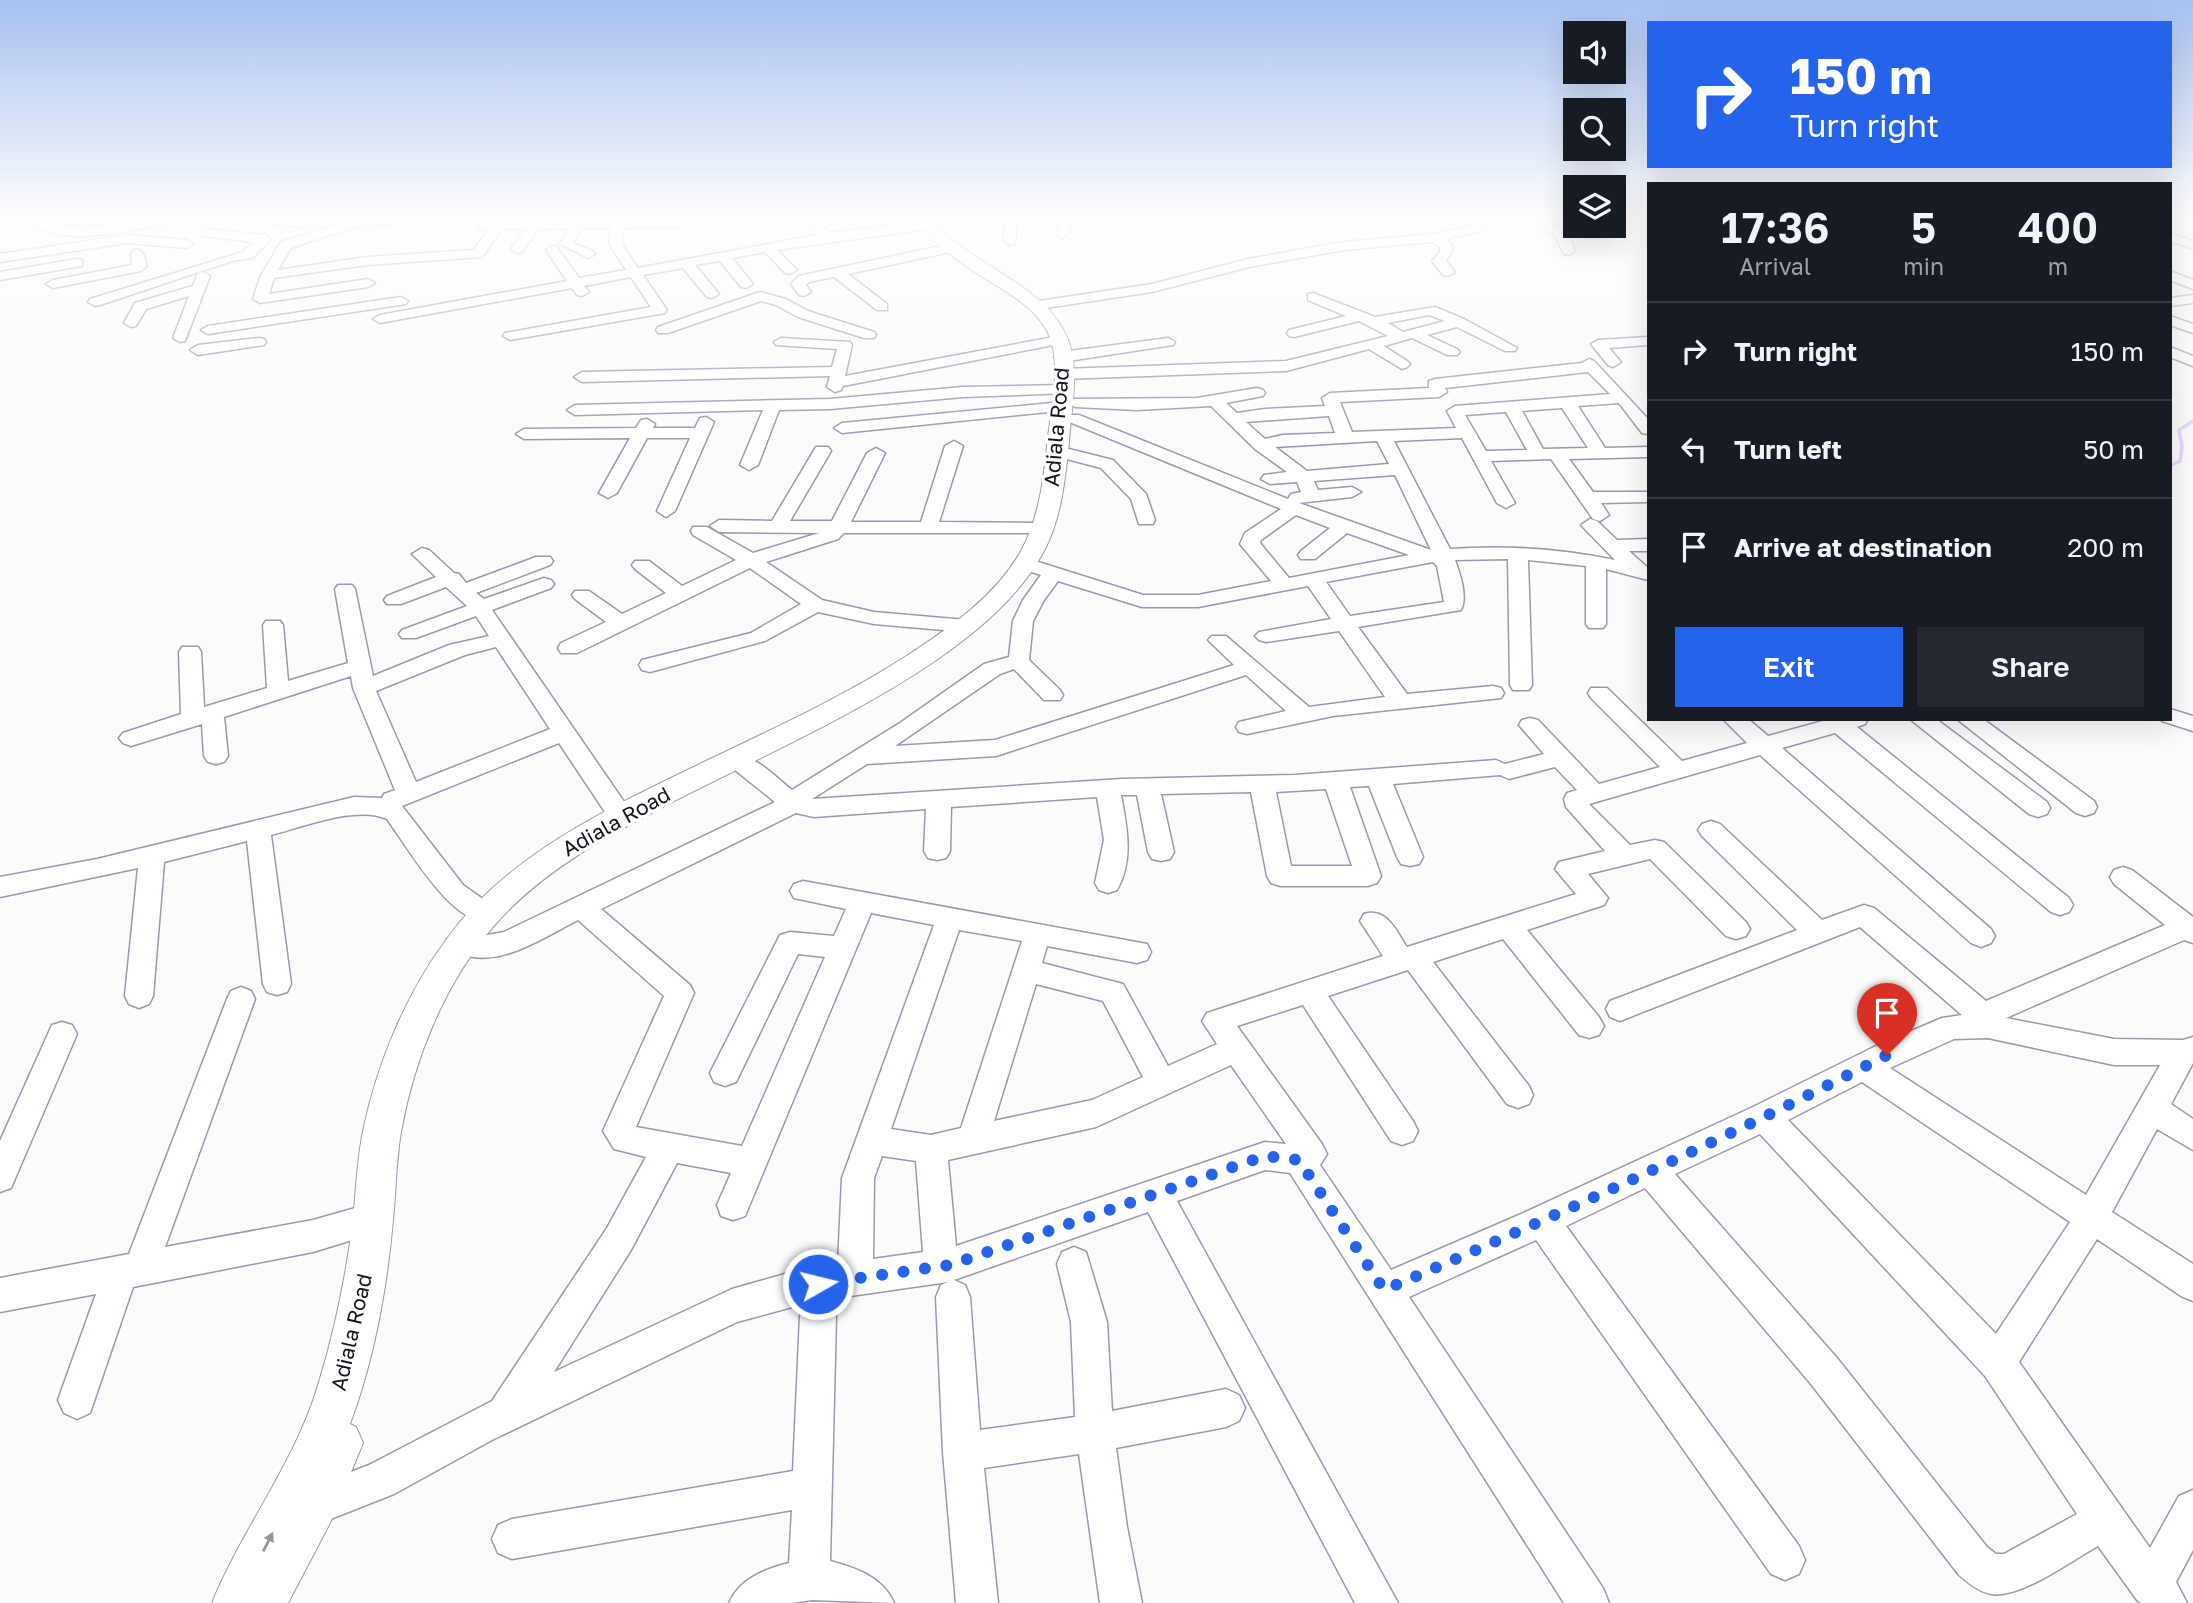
<!DOCTYPE html>
<style>
:root{--surface:#171b24;--page:#242831;--text:#f1f3f6;--muted:#9ea1a6;--line:#363941;--accent:#2563eb}
body{margin:0;font-family:"Golos Text",sans-serif;background:var(--page);color:var(--text);height:100vh;display:flex;flex-direction:column;font-size:26px;white-space:nowrap}
*{box-sizing:border-box;margin:0}
p{font-size:23px;color:var(--muted)}
.icon{flex:none;width:38px;height:38px;fill:none;stroke:currentColor;stroke-width:2;stroke-linecap:round;stroke-linejoin:round}
.map{position:relative;flex:1;overflow:hidden}
.side{position:absolute;left:1647px;top:182px;width:525px;height:539px;display:flex;flex-direction:column;background:var(--surface);border-radius:0px;box-shadow:0 7px 28px #0002}
.side>*{flex:none}
.guide{position:absolute;left:1647px;top:21px;width:525px;height:147px;border-radius:0px;box-shadow:0 7px 28px #0002;background:#2563eb;color:#fff;overflow:hidden}
.controls{position:absolute;left:1563px;top:21px;display:grid;gap:14px}
.controls a{display:grid;place-items:center;width:63px;height:63px;border-radius:0px;background:var(--surface);box-shadow:0 7px 28px #0002;font-size:35px}
.pin{position:absolute;display:grid;place-items:center;width:60px;height:60px;color:#fff;margin:-72px -30px;border-radius:50% 50% 50% 0;rotate:-45deg;box-shadow:0 0 7px #0007}
.pin .icon{rotate:45deg}
.me{position:absolute;width:77px;margin:-38px;rotate:82deg;stroke-linejoin:round;filter:drop-shadow(0 0 5px #0008)}
.turn{display:flex;align-items:center;gap:24px;height:147px;padding:0 28px;font-size:32px}
.turn .icon{width:91px;height:91px;stroke-width:2.5}
.turn b{display:block;font-size:49px;line-height:60px}
.eta{display:flex;justify-content:space-evenly;align-items:center;height:119px;text-align:center}
.eta b{font-size:42px;font-weight:600;line-height:49px}
.button{display:flex;gap:14px;margin-top:auto;padding:14px 28px}
.button a{flex:1;height:80px;border-radius:0px;background:var(--accent);color:#fff;font-size:28px;font-weight:600;line-height:80px;text-align:center}
.button a+a{background:var(--page);color:var(--text)}
ul{padding:0;list-style:none}
li{display:flex;align-items:center;gap:21px;height:98px;padding:0 28px;border-top:2px solid var(--line)}
li div{flex:1}
li b{display:block;font-size:26px}
li em{font-style:normal}
.map>svg:first-child{display:block}
.lines{fill:none;stroke-linecap:round;stroke-linejoin:round}
.stream{stroke:#e7d4fb;stroke-width:3.5}
.minor-casing{stroke:#a194af;stroke-width:3}
.major-casing{stroke:#a194af;stroke-width:2}
.minor{fill:#fff;fill-rule:evenodd}
.major{fill:#fff;fill-rule:evenodd}
.oneway{fill:#979599}
.route{stroke:#2563eb;stroke-width:12;stroke-dasharray:0 21.6}
.labels{text-anchor:middle;dominant-baseline:central;stroke-width:7;stroke-linejoin:round;paint-order:stroke}
.street-label{font-size:21px;fill:#18131d;stroke:#fff}
</style>
<div class="map">
<svg width="2193" height="1603" viewBox="0 0 2193 1603">
<rect width="100%" height="100%" fill="#fbfbfb"/>
<g class="lines">
<polyline class="stream" points="2170,466 2180,461 2182,446 2179,430 2193,421"/>
<defs>
<g id="minor">
<path d="M22,218C42,218 59,228 81,227C114,227 146,218 179,218C171,224 158,225 148,227C112,234 52,247 22,218Z"/>
<path d="M245,218C263,218 305,214 318,224L312,228L251,222Z"/>
<polygon points="425,218 419,222 357,226 291,248 278,270 367,257 473,250 489,230 479,229 477,226 483,222 682,220 684,223 678,227 624,228 621,243 638,268 817,235 800,218 813,218 830,233 934,220 940,224 934,228 777,250 797,270 790,274 785,273 765,252 732,258 753,284 746,288 741,287 720,261 695,265 719,294 712,298 707,297 683,268 643,275 667,310 665,313 510,340 503,336 505,333 651,307 631,277 584,286 589,292 582,296 577,295 572,288 380,323 373,319 380,315 567,281 546,250 552,246 557,247 579,278 626,270 609,243 611,228 581,228 573,243 593,251 595,254 588,258 560,244 569,228 538,229 522,252 517,253 511,249 525,229 502,229 482,257 367,265 274,278 269,294 368,279 375,283 368,287 260,303 253,299 261,275 281,242 335,225 336,220 340,219"/>
<polygon points="1005,218 1017,218 1015,244 1010,245 1004,241"/>
<polygon points="1061,218 1073,218 1068,234 1062,238 1056,234"/>
<polygon points="1313,218 1326,218 1327,219 1321,223"/>
<polygon points="1473,218 1493,218 1484,222 1481,231 1445,239 1452,245 1452,252 1446,261 1455,272 1448,276 1443,275 1432,261 1440,252 1440,247 1431,242 1344,250 1249,267 1152,292 1039,309 1032,305 1039,301 1152,284 1248,259 1344,242 1433,234 1471,226"/>
<path d="M1522,218C1545,218 1569,226 1575,251L1569,255L1564,254L1555,236Z"/>
<polygon points="205,229 265,235 271,239 252,258 232,261 100,305 95,306 88,302 90,299 243,252 254,242 201,236 201,230"/>
<polygon points="2170,233 2193,241 2193,249 2170,241"/>
<polygon points="127,235 187,240 193,244 187,248 127,243 0,262 0,254"/>
<polygon points="950,244 955,245 955,251 848,274 887,304 887,310 877,310 834,277 809,282 806,285 811,292 804,296 799,295 791,284 799,276"/>
<polygon points="137,249 143,253 147,266 141,271 53,288 46,284 53,280 132,265 131,253"/>
<polygon points="77,259 82,260 82,266 0,280 0,272"/>
<polygon points="2170,271 2193,280 2193,289 2170,280"/>
<polygon points="203,272 210,276 185,341 180,342 173,338 189,296 146,309 136,326 131,327 124,323 135,303 193,286 198,273"/>
<polygon points="760,292 786,299 808,311 874,332 876,335 874,338 864,338 798,317 776,305 761,301 668,333 658,333 656,330 658,327"/>
<path d="M1313,293L1375,317L1435,307L1464,319L1517,348L1515,351H1505L1457,327L1427,335L1457,349L1460,352L1457,355H1447L1412,338L1384,346L1407,361L1410,364L1407,367L1402,369L1369,349L1286,371L1063,379L1055,374L1063,369L1286,361L1388,336L1359,321L1294,337L1289,336L1287,333L1289,330L1346,316L1308,300V294ZM1429,315L1445,321L1403,332L1388,323Z"/>
<polygon points="2193,295 2193,303 2170,306 2170,298"/>
<polygon points="401,297 408,301 406,304 208,334 201,330 208,326"/>
<polygon points="2170,316 2193,324 2193,333 2170,325"/>
<polygon points="1059,336 1066,340 1064,343 843,386 841,390 835,392 827,387 830,376 582,382 574,377 582,372 832,367 837,349 776,345 774,342 781,338 850,342 852,345 845,376"/>
<polygon points="1648,337 1648,345 1609,348 1621,362 1613,367 1608,365 1591,344 1598,340"/>
<polygon points="259,338 264,339 266,342 264,345 198,355 190,350 198,345"/>
<polygon points="1168,338 1175,342 1173,345 1062,362 1054,357 1062,352"/>
<polygon points="2170,347 2193,356 2193,366 2170,357"/>
<path d="M1589,359L1594,361L1648,419V434L1642,433L1619,403L1578,406L1605,448L1648,447V457L1569,459L1593,492H1648V502L1601,503L1609,515L1600,521L1593,519L1551,459L1491,461L1515,503L1506,508L1497,503L1462,438L1394,441L1450,549C1506,545 1562,549 1615,560L1581,525L1590,519L1597,521L1617,540L1648,539V551H1629L1648,568V580L1606,569V624L1603,628H1589L1586,624V566L1528,560L1532,685L1529,690H1513L1510,685L1508,559L1455,560C1460,574 1468,597 1461,610L1358,627L1407,694L1493,686L1501,688L1504,693L1501,698L1333,716L1247,734L1239,732L1236,727L1239,722L1286,711L1246,675L996,756L867,764L812,799L1122,779L1295,775L1496,760L1505,764L1544,754L1519,725L1522,720L1530,718L1538,720L1599,784L1660,767L1591,698L1588,693L1591,688H1607L1682,761L1747,743L1723,719H1748L1768,736L1830,719H1868L1865,724L1857,727L2069,898L2073,905L2069,912L2060,915L2051,912L1835,733L1782,748L1991,929L1995,936L1991,943L1981,947L1971,943L1760,755L1589,804L1630,845L1655,840L1664,842L1746,922L1750,929L1746,936L1736,939L1726,936L1650,859L1588,874L1608,898L1604,905L1527,930L1599,1017L1604,1026L1599,1035L1589,1038L1579,1035L1503,939L1433,962L1529,1086L1533,1095L1529,1104L1518,1108L1507,1104L1408,970L1328,996L1413,1121L1418,1131L1413,1141L1402,1145L1391,1141L1303,1005L1237,1026L1322,1144L1327,1154L1320,1165L1391,1270L1519,1215L1753,1107L1876,1046L1942,1018L1962,1015L1860,927L1630,1017L1620,1021L1610,1017L1606,1009L1610,1001L1797,930L1702,836L1698,830L1702,824L1711,821L1720,824L1822,920L1864,905L1874,908L1986,1001L2165,925L2114,884L2110,877L2114,870L2123,867L2132,870L2193,917V943L2184,940L2006,1018L2114,1039L2183,1040L2193,1037V1063L2171,1104L2193,1119V1150L2157,1129L2112,1212L2193,1264V1301L2181,1296L2097,1239L2019,1362L2150,1548L2179,1496L2193,1490V1550L2176,1582L2187,1603H2141L2137,1600L2098,1546C2072,1560 2021,1599 1991,1594C1979,1592 1968,1583 1959,1575L1811,1384L1645,1188L1566,1226L1799,1546L1805,1560L1799,1574L1785,1580L1771,1574L1536,1240L1409,1297L1603,1588L1609,1603H1564L1290,1173L1265,1170L1177,1201L1398,1603H1355L1148,1212L954,1280L965,1285L970,1297L980,1430L1075,1417L1071,1322L1057,1264L1062,1252L1074,1247L1086,1252L1107,1322L1112,1411L1226,1389L1239,1395L1245,1408L1239,1421L1226,1427L1116,1448L1127,1527L1142,1603H1100L1079,1454L984,1468L998,1603H956L943,1452L936,1297L941,1285L948,1282L823,1300L830,1304L836,1316L830,1561C856,1568 883,1577 894,1603L812,1600L791,1603H729C739,1579 765,1569 789,1563L792,1510L512,1559L498,1553L492,1539L498,1525L512,1519L793,1471L800,1316L807,1303L737,1322L492,1440L394,1494L313,1526L299,1520L293,1506L299,1492L369,1465L492,1401L607,1228L646,1157L614,1149L603,1131L664,996L578,920C546,936 502,967 465,955L461,947L465,939L504,932L775,802L735,770L731,764L735,758C755,753 776,778 792,790L900,723L984,664L1009,657L1013,621L1023,600L1041,575L1018,568L1015,564L1018,560H1032L1143,595H1198L1271,581L1240,544L1245,533L1281,509L1067,421L1065,418L1067,415H1079L1288,499L1291,494L1301,492L1297,482L1270,484L1261,479L1264,475L1287,472L1255,449L1211,406L1137,410L1075,407L1067,402L1069,399L1197,398L1257,388L1263,390L1265,393L1263,396L1226,403L1237,413L1265,409L1325,406L1322,398L1330,393L1429,388V381L1435,379L1582,363ZM1588,372L1610,394L1455,406L1447,411L1456,428L1352,432L1340,402L1439,397L1447,392L1445,388ZM1562,408L1588,448L1543,449L1522,411ZM1506,412L1527,450L1486,451L1465,415ZM1329,416L1335,433L1283,435L1265,439L1246,422ZM1377,441L1389,464L1307,471L1275,447ZM1395,475L1431,550L1299,503L1352,497L1361,492L1352,487L1318,490L1314,481ZM1296,515L1330,528L1301,551L1298,555L1301,559H1315L1347,533L1409,555L1289,578L1260,543L1261,540ZM1433,562L1437,566L1444,602L1350,616L1326,582ZM1058,581L1142,607H1198L1308,586L1331,619L1259,632L1255,636L1259,640L1266,642L1339,631L1385,697L1309,707L1226,636H1212L1208,640L1234,665L995,740L895,746L1000,674L1014,669L1044,700H1060L1063,695L1060,690L1029,660L1033,621L1044,600ZM1555,767L1577,790L1567,793L1564,799L1566,807L1605,851L1559,862L1555,869L1576,894L1407,947C1396,931 1387,907 1364,914L1360,921L1383,956L1207,1013L1202,1021L1217,1044L1168,1066L1123,984L1042,963L1047,946L1137,963L1147,960L1151,952L1147,944L803,881L794,884L790,891L794,898L846,909L834,936L790,932L780,935L710,1073L714,1082L725,1086L736,1082L798,954L825,957L742,1146L636,1127L694,993L690,985L601,909L796,813L814,817L926,809L924,851L928,858L937,860L946,858L950,851L951,807L1097,797L1104,840L1095,883L1099,890L1108,893L1117,890C1134,860 1127,827 1121,795H1137L1148,852L1152,859L1161,861L1170,859L1174,852L1161,794L1251,792L1267,876L1271,883L1280,886H1368L1377,883L1381,876L1350,787L1369,786L1397,857L1401,864L1410,866L1419,864L1423,857L1393,784L1500,775L1509,779ZM1326,789L1352,866H1291L1276,792ZM871,913L934,925L842,1178L838,1264L799,1270L732,1289L554,1372L631,1250L677,1163L731,1173L717,1205L721,1216L733,1220L745,1216ZM959,930L1022,941L961,1128L931,1135L891,1129ZM1036,984L1103,1001L1143,1077L1092,1100L994,1121ZM1988,1038L2114,1065H2160L2086,1195L1890,1068L1954,1039ZM1231,1065L1286,1144L1265,1142L956,1246L948,1160L1096,1127ZM1862,1082L2070,1222L1996,1334L1788,1120ZM1760,1134L1985,1376L2077,1514L2004,1554H1996L1987,1547L1837,1358L1675,1174ZM882,1156L916,1161L923,1252L873,1259L874,1178Z"/>
<polygon points="1063,385 1071,390 1069,393 963,397 830,409 779,410 758,465 749,470 740,465 763,410 575,415 567,410 575,405 830,399 963,387"/>
<polygon points="1062,402 1070,407 1068,410 842,433 834,428 842,423"/>
<polygon points="706,417 714,422 675,511 666,517 657,511 690,438 647,438 617,493 608,498 599,493 630,438 524,439 516,434 524,429 636,428 641,420 647,419 655,424 653,428 695,428 700,418"/>
<polygon points="954,441 963,446 939,522 1041,523 1050,529 1048,533 844,533 838,539 766,562 822,600 874,612 966,620 973,622 976,626 973,630 966,632 874,624 818,612 765,641 650,672 642,670 639,665 642,660 751,633 801,604 750,568 577,653 561,653 558,648 561,643 606,622 575,599 572,595 575,591 589,591 622,614 666,593 635,569 632,565 635,561 649,561 682,586 736,560 693,535 691,531 693,527 707,527 753,553 819,533 719,532 710,526 719,520 772,521 816,447 828,447 831,451 790,521 832,521 867,453 876,448 885,453 851,522 921,522 945,446"/>
<polygon points="1069,449 1113,460 1146,494 1155,520 1153,524 1139,524 1131,499 1101,468 1063,458 1060,454 1063,450"/>
<path d="M422,548L429,550L454,573L459,574L466,583L536,557H550L553,561L550,565L476,593L484,599L544,578L551,580L554,584L551,588L492,610L629,809L632,815L629,821L620,824L611,821L559,743L402,806L463,885L494,907L498,914L494,921C456,933 407,846 387,819C356,805 303,827 271,835L291,984L287,992L277,995L267,992L263,984L247,841L164,862L153,996L149,1004L139,1008L129,1004L125,996L138,868L0,897V877L97,859L354,797L382,798L384,794L395,790L353,688L351,676L224,717L228,756L224,762L216,764L208,762L204,756L202,724L131,746L123,743L119,738L123,733L181,714L179,652L182,647H198L201,652L204,707L267,688L263,625L266,621H280L283,625L288,681L348,663L335,589L338,585H352L355,589L373,676L449,645L489,636L476,616L416,638H402L399,634L402,630L467,606L446,587L401,604H387L384,600L387,596L436,577L412,554ZM496,647L550,729L416,782L376,691L465,655Z"/>
<polygon points="2170,709 2193,716 2193,731 2162,721 2161,719 2170,719"/>
<polygon points="1910,719 1936,719 2047,802 2050,808 2047,814 2038,817 2029,814"/>
<polygon points="1957,719 1983,719 2094,801 2097,807 2094,813 2085,816 2076,813"/>
<polygon points="241,987 251,991 255,999 165,1247 313,1220 373,1203 385,1208 390,1219 385,1230 313,1252 133,1287 90,1413 77,1419 64,1413 58,1400 96,1294 0,1312 0,1278 129,1254 227,999 231,991"/>
<polygon points="62,1022 72,1025 77,1034 11,1188 0,1192 0,1141 52,1025"/>
</g>
<path id="major" d="M915,218H930C966,263 1038,281 1064,331C1082,363 1071,407 1069,442C1065,479 1062,517 1044,551C1020,596 979,630 938,659C860,712 774,751 690,793C620,829 544,867 492,928C444,985 414,1059 401,1132C396,1161 396,1190 393,1220C387,1288 374,1360 350,1424L356,1427L363,1443L330,1523L288,1603H212C243,1527 296,1462 319,1382C335,1330 346,1275 353,1221C356,1191 357,1161 363,1131C377,1064 405,996 446,940C502,862 589,818 673,777C752,738 834,703 908,655C949,628 996,596 1021,551C1040,516 1044,476 1048,437C1052,404 1063,359 1046,329C1030,301 993,285 967,267C947,253 930,238 915,218Z"/>
</defs>
<use href="#minor" class="minor-casing"/>
<use href="#major" class="major-casing"/>
<use href="#minor" class="minor"/>
<use href="#major" class="major"/>
</g>
<defs><path id="oneway-solid" d="M-6-.8H1V-3.2L6.5 0L1 3.2V.8H-6Z" transform="scale(1.75)"/></defs>
<use class="oneway" href="#oneway-solid" transform="translate(268 1542) rotate(-63)"/>
<linearGradient id="sky" x2="0" y2="1"><stop stop-color="#a7c1f0"/><stop offset="0.49" stop-color="#fdfdfd"/><stop offset="1" stop-color="#fdfdfd" stop-opacity="0"/></linearGradient>
<rect width="2193" height="442" fill="url(#sky)"/>
<g class="lines">
<path class="route" d="M818,1284L950,1265L1265,1156L1299,1160L1384,1290C1554,1217 1723,1140 1887,1055"/>
</g>
<g class="labels">
<g class="street-label">
<text transform="translate(1056 427) rotate(-85)">Adiala Road</text>
<text transform="translate(616 821) rotate(-29)">Adiala Road</text>
<text transform="translate(351 1332) rotate(-77)">Adiala Road</text>
</g>
</g>
</svg>
<div class="controls">
<a><svg class="icon" aria-label="sound" viewBox="0 0 24 24"><path d="M4 9h4l5-4v14l-5-4H4zM17 9q2 3 0 6"/></svg></a>
<a><svg class="icon" aria-label="search" viewBox="0 0 24 24"><circle cx="10" cy="10" r="6"/><path d="M15 15l6 6"/></svg></a>
<a><svg class="icon" aria-label="layers" viewBox="0 0 24 24"><path d="M12 4l9 5-9 5-9-5zM3 14l9 5 9-5"/></svg></a>
</div>
<div class="pin" style="left:1887px;top:1055px;background:#d93025"><svg class="icon" aria-label="arrive" viewBox="0 0 24 24"><path d="M6 21V4h12l-3 4 3 4H6"/></svg></div>
<svg class="me" style="left:818px;top:1284px" viewBox="-20 -20 40 40"><circle r="17" fill="#2563eb" stroke="#fff" stroke-width="3"/><path d="M0-11L8 9 0 5-8 9z" fill="#fff"/></svg>
<div class="guide">
<div class="turn"><svg class="icon" aria-label="right" viewBox="0 0 24 24"><path d="M7 20v-9h11M14 6l5 5-5 5"/></svg><div><b>150 m</b>Turn right</div></div>
</div>
<section class="side">
<div class="eta">
<div><b>17:36</b><p>Arrival</p></div>
<div><b>5</b><p>min</p></div>
<div><b>400</b><p>m</p></div>
</div>
<ul>
<li><svg class="icon" aria-label="right" viewBox="0 0 24 24"><path d="M7 20v-9h11M14 6l5 5-5 5"/></svg><div><b>Turn right</b></div><em>150 m</em></li>
<li><svg class="icon" aria-label="left" viewBox="0 0 24 24"><path d="M17 20v-9H6M10 6l-5 5 5 5"/></svg><div><b>Turn left</b></div><em>50 m</em></li>
<li><svg class="icon" aria-label="arrive" viewBox="0 0 24 24"><path d="M6 21V4h12l-3 4 3 4H6"/></svg><div><b>Arrive at destination</b></div><em>200 m</em></li>
</ul>
<div class="button"><a>Exit</a><a>Share</a></div>
</section>
</div>
